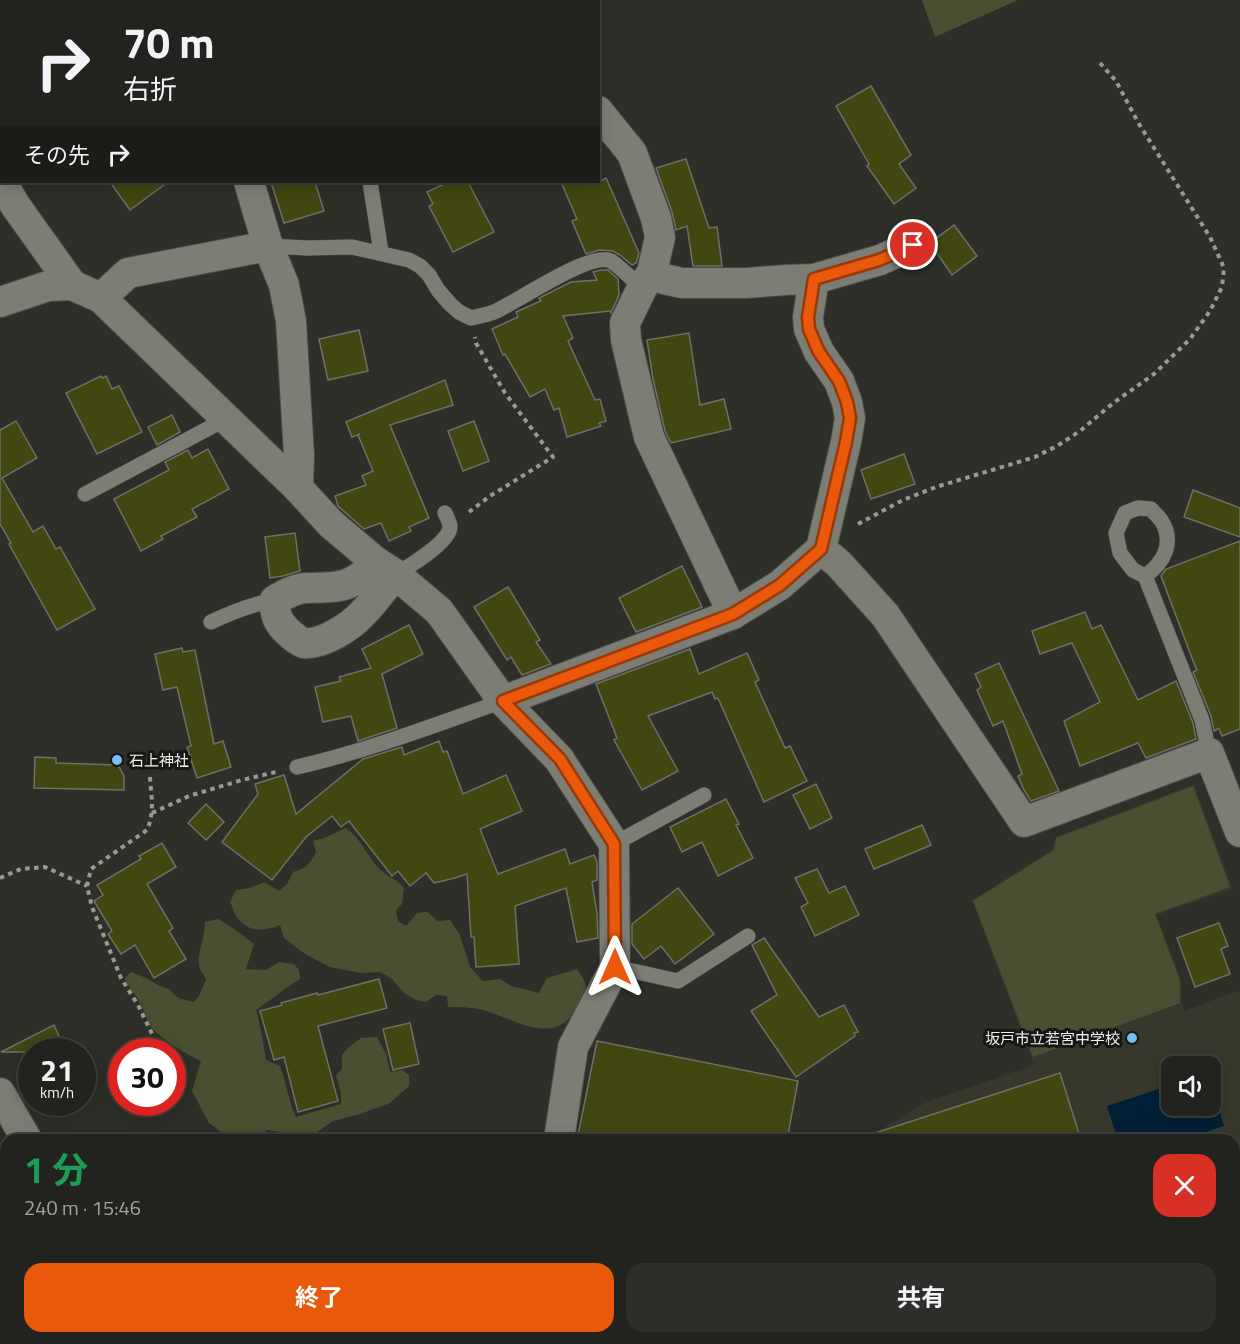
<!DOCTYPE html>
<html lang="ja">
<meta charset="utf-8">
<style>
:root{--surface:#22231e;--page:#2e2f2b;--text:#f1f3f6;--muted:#a2a4a4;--line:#3f403c;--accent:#ea580c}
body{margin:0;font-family:"Titillium Web","Noto Sans JP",sans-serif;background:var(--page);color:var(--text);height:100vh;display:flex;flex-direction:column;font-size:22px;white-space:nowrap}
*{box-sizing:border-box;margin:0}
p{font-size:20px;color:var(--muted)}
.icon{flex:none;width:33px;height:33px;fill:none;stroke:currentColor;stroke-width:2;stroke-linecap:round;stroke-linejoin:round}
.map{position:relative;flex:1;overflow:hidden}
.details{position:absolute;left:0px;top:1134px;width:1240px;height:210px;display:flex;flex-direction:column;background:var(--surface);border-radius:18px 18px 0 0;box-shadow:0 3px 15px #0003,0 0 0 2px var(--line)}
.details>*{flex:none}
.hud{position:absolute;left:0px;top:0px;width:600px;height:183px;box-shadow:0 3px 15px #0003,0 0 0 2px var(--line);background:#22231e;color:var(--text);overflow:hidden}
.controls{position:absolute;left:1161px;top:1056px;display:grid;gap:12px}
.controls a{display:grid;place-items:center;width:60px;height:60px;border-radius:12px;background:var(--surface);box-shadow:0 3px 15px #0003,0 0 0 2px var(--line);font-size:30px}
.speed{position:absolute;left:18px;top:1038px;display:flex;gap:12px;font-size:30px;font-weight:700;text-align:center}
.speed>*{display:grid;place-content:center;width:78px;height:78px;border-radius:50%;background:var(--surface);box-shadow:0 3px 15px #0003,0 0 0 2px var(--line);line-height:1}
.speed small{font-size:15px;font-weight:400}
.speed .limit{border:9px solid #d22;background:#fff;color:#111}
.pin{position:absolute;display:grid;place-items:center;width:51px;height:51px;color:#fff;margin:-26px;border:3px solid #fff;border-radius:50%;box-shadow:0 2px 6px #0007}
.me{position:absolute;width:66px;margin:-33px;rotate:0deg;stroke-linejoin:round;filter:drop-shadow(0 0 4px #0008)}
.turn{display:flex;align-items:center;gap:21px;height:126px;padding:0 24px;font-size:27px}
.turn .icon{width:78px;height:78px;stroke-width:2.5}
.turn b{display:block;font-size:42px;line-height:51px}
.then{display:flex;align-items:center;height:57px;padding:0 24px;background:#0003;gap:12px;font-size:22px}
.round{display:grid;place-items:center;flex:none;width:63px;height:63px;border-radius:18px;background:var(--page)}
.overview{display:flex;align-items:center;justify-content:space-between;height:102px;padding:0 24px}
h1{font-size:36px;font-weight:700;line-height:45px;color:#1e9e55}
.primary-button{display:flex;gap:12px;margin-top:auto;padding:12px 24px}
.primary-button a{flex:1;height:69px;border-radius:18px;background:var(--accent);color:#fff;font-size:24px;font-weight:700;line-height:69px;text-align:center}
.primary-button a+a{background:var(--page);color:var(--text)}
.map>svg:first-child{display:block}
.built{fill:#37382b;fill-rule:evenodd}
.green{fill:#4b4f31}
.water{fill:#002037}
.building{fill:#424610;stroke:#6e6f68;stroke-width:1.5}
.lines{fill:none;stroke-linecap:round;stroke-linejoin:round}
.lane-casing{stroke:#4a4b45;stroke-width:16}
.street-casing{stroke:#4a4b45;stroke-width:32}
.secondary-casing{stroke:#4a4b45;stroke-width:34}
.path{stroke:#989993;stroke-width:4;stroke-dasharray:4.5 4.5;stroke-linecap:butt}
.lane{stroke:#7c7d75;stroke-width:15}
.street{stroke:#7c7d75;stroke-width:30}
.secondary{stroke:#81845f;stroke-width:33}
.route-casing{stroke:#983908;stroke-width:15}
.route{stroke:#ea580c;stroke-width:10}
.poi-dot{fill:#74c0f6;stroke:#161714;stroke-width:2}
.labels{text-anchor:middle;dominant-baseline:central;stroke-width:6;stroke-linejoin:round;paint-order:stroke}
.poi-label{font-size:15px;fill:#eff0eb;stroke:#161714;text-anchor:start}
</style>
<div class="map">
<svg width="1240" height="1344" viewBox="0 0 1240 1344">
<rect width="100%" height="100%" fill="#2e2f28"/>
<path class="built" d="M1194,784L1233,889L1157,915L1181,980L1182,1002L1184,1011L1240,990V1344H579L578,1338H1234V1140H863L927,1102L1034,1065L972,900L1053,849L1055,837ZM1172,1066H1210V1106H1172Z"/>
<g class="green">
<polygon points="922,0 1018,0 935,37"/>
<polygon points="1193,786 1230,887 1155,914 1180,981 1180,1003 1033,1057 973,901 1054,850 1056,838"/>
<path d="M346,828C362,839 367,858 382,871C390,879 396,878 404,888L402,904L396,910L398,921L406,926L417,913L427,912L438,921L450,920L460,935L470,967L483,981L500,979L511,986L539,993L547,978L577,969C588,985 590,990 579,1006C555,1046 523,1023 489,1012C476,1007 462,1007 448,1007L447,996L436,995L426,1002L416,1000L404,993L392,979L380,972L361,973L330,967L305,954L284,938L280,925C266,931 250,933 239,920C235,916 233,908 230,902L236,890L250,888L264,882L279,891L287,884L293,872C307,868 309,865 316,852L313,841L324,838Z"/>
<path d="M218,919L233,928L254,944L246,969L266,970L279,962L294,964L299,970L300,979C284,989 271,1000 256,1010C261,1027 263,1043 266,1060L280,1066C287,1084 288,1100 296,1117L341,1104V1093L336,1076L342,1069V1055L348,1048L361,1038L377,1037L386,1054L390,1072L402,1070L409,1075V1086L390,1103L360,1114L333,1121L317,1132L298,1137L286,1133L267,1130L256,1140H232L209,1123L192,1091L201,1061C188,1055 159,1038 151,1027C146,1019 144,1009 139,1001C134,993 128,987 125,978L131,972L146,978L158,985L169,989L178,998L194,1002L199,996L206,979C204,975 200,970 199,966C197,953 205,937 205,922Z"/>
</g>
<polygon class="water" points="1211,1083 1224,1126 1180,1140 1118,1140 1107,1106 1171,1085 1172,1106 1210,1106"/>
<g class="building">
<polygon points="871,86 911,155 899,164 916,188 894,204 867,166 869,164 836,106"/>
<polygon points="686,159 709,228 717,227 722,266 693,266 687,226 676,230 672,212 656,168"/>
<polygon points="606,178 639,253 636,263 632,265 620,255 613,251 599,250 586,254 572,221 577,219 561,182 599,182"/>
<polygon points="110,182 168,182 130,210"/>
<polygon points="271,182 315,182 324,211 284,223"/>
<polygon points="448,182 468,182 494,232 453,252 429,206 433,204 427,192"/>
<polygon points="954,225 977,256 952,275 930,243"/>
<polygon points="601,270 608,270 618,279 619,295 611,313 610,311 563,316 573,338 568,341 595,400 600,399 606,421 599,423 601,426 567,437 559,408 554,410 545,389 530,397 505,354 503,355 492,329 518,317 516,312 541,301 539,298 571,282 597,280 593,272"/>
<polygon points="359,330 368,371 328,380 319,339"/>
<polygon points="689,333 700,405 724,399 731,429 671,443 665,431 653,379 647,340"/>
<polygon points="101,376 102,378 106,376 112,389 119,386 142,432 97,454 66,393"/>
<polygon points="445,380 453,405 390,425 429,518 409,527 411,531 389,541 381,523 364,529 338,506 335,496 366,485 362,476 373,471 358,435 360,434 352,437 346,422"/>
<polygon points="172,415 180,432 157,445 148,427"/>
<polygon points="16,421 37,458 2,478 33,532 43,526 56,549 60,547 95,609 57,630 9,544 11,543 0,524 0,430"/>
<polygon points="474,421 489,461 463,471 448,431"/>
<polygon points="208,449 229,489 192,509 197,517 161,536 163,539 141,551 114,499 169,470 165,462 188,450 192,458"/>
<polygon points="904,454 915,484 871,499 861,470"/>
<polygon points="1193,490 1240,508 1240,537 1184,517"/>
<polygon points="295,533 300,571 283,576 270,578 265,537"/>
<polygon points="1240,541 1240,729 1222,736 1219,728 1214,731 1211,716 1193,672 1197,670 1195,666 1161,576 1166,569"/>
<polygon points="682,566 702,607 636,632 619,598"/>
<polygon points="508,587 540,640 536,642 551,664 522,675 511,657 507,660 474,607"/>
<polygon points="1085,612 1092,629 1101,625 1138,700 1176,681 1193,723 1196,739 1146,758 1138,743 1080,766 1064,721 1100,702 1072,643 1040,654 1032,631"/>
<polygon points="409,625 423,654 382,674 397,728 358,741 351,716 323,722 315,687 341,681 339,677 371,668 362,649"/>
<polygon points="182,648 183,652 195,650 214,744 223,741 231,767 197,778 187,747 191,746 177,687 163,690 155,654"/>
<polygon points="690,649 699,674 747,653 759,680 755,682 785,748 790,746 807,781 764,802 718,698 715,699 712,692 648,716 678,771 642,790 614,740 617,738 596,684"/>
<polygon points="999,663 1059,791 1031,801 1024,790 1018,776 1022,774 1003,721 993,726 977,690 981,687 975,674"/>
<polygon points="439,741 443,752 447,751 463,794 506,775 522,811 480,829 498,874 565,849 570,864 594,855 597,862 597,880 592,882 597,913 598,938 577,942 566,888 515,906 519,964 476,967 474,937 471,937 467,874 455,878 434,883 426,873 410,886 398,871 392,876 349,821 341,827 332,816 306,837 272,880 222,842 258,794 255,784 284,775 296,814 363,759 402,747 404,755"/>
<polygon points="35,757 56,758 56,763 118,765 124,776 124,790 34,788"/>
<polygon points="816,784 832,818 810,829 793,795"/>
<polygon points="726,799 739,824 736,825 753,858 718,876 702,842 682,852 670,827"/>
<polygon points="206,804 224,822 206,840 188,823"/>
<polygon points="922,825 931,845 874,869 865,849"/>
<polygon points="162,843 176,867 147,884 173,928 169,931 186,959 154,978 135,945 121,954 108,934 112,931 94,901 103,895 97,885 141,859 139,856"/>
<polygon points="817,869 829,893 845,886 859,915 815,936 801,907 808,903 795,878"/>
<polygon points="678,888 714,934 675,964 661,946 644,959 632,944 632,924"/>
<polygon points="1219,923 1228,946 1221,949 1230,974 1195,987 1177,938"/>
<polygon points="764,938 819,1017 844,1005 858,1032 854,1033 855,1036 796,1077 751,1011 777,995 752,945"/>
<polygon points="379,979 387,1008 318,1026 338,1101 298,1112 284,1057 274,1060 260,1011 282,1005 281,1003 317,993 318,995"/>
<polygon points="410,1023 419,1064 393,1070 383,1029"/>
<polygon points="54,1025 66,1052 1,1052"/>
<polygon points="597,1041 798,1081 787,1140 577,1140"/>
<polygon points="1060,1073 1081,1140 870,1140 869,1135"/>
</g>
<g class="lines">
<defs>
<g id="lane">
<polyline points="370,182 381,252"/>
<path d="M268,246L308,248L352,247L409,260L420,266L429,275L438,290L450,304L459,312L471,318C478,316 487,315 494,312C516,303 589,251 611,261C618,265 635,282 642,288"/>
<polyline points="85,494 226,419"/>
<path d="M395,574C407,568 450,542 450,527C450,523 447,517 445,513"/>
<path d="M1145,576C1164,563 1175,542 1161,520C1158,516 1154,513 1151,509L1138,508L1125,513L1116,533L1120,553L1133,570L1145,576L1202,720L1209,753"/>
<path d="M211,622C232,612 252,604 275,600"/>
<path d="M297,767C367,751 435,725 503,701"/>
<polyline points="614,844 704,795"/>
<polyline points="615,967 678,981 748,936"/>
<polyline points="0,1210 6,1208"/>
<polyline points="200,1338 201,1344"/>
</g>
<g id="street">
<polyline points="99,0 101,2"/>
<polyline points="208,0 209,2"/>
<polyline points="576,0 577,2"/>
<polyline points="598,111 632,153 656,218 660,237 652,272 642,288 625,323 626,340 649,437 733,614"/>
<polyline points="2,182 15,205 72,285"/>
<polyline points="249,182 268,246 284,285 291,321 299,455 298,488"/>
<polyline points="652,272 664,279 682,283 746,283 786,280 814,279 880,260 913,245"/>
<polyline points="814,279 808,317 809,329 819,352 839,381 847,402 850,418 846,442 821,549"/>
<polyline points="101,298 128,273 268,246"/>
<polyline points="0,302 48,286 72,285 101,298 298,488 331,524 376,562 395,574 439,611 503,701 559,759 614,844 615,967 573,1047 559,1140"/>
<path d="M376,562C368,571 359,580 347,584C334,589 318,587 305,588C294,589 284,595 275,600C274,614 278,623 289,633C293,636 299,642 304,643C322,645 350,627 362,614C374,602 384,588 395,574"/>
<polyline points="503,701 733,614 780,585 821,549 839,564 885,615 1024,822 1209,753 1240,832"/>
<polyline points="0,1093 27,1140"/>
<polyline points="557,1338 557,1344"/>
</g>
<polyline id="secondary" points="45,1344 59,1338"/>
</defs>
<use href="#lane" class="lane-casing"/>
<use href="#street" class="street-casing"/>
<use href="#secondary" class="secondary-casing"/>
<g class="path">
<polyline points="504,0 505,2"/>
<polyline points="469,512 490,496 553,457 505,393 476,343 475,337"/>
<polyline points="858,524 903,500 936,487 1035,457 1057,446 1080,431 1112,404 1154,374 1190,339 1210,311 1222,287 1224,268 1210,237 1139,124 1116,81 1100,63"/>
<path d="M150,777C151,796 155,812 147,830L91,869L87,886L92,907L121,978L138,1005L161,1052"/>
<polyline points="152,813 189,796 242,780 276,772"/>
<polyline points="0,878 21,869 45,867 87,886"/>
</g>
<use href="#lane" class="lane"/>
<use href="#street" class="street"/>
<use href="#secondary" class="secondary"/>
</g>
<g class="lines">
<defs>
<polyline id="route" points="615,967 614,844 560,759 503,701 733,614 780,585 821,549 846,442 850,418 847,402 839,381 819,352 809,329 808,317 814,279 879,260 913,245"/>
</defs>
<use href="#route" class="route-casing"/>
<use href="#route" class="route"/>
</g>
<g class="poi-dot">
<circle cx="117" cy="760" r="6"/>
<circle cx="1132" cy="1038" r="6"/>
</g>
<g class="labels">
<g class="poi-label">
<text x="129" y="760">石上神社</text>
<text x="1120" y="1038" text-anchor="end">坂戸市立若宮中学校</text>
</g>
</g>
</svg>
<div class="controls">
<a><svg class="icon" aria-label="sound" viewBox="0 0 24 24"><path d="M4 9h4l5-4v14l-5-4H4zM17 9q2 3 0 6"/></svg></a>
</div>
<div class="speed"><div>21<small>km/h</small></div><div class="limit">30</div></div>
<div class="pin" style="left:913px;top:245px;background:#d93025"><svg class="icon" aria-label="arrive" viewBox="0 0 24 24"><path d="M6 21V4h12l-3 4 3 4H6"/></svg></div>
<svg class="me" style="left:615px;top:967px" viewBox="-20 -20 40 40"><path d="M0-17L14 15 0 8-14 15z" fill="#ea580c" stroke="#fff" stroke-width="4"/></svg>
<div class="hud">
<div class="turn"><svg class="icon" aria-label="right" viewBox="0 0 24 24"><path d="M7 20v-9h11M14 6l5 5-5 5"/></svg><div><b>70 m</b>右折</div></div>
<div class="then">その先<svg class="icon" aria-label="right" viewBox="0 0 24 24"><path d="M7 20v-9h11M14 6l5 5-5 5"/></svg></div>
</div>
<section class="details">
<div class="overview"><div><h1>1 分</h1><p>240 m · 15:46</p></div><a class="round" style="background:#d93025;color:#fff"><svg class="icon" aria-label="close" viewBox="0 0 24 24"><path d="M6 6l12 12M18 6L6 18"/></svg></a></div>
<div class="primary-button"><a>終了</a><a>共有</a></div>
</section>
</div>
